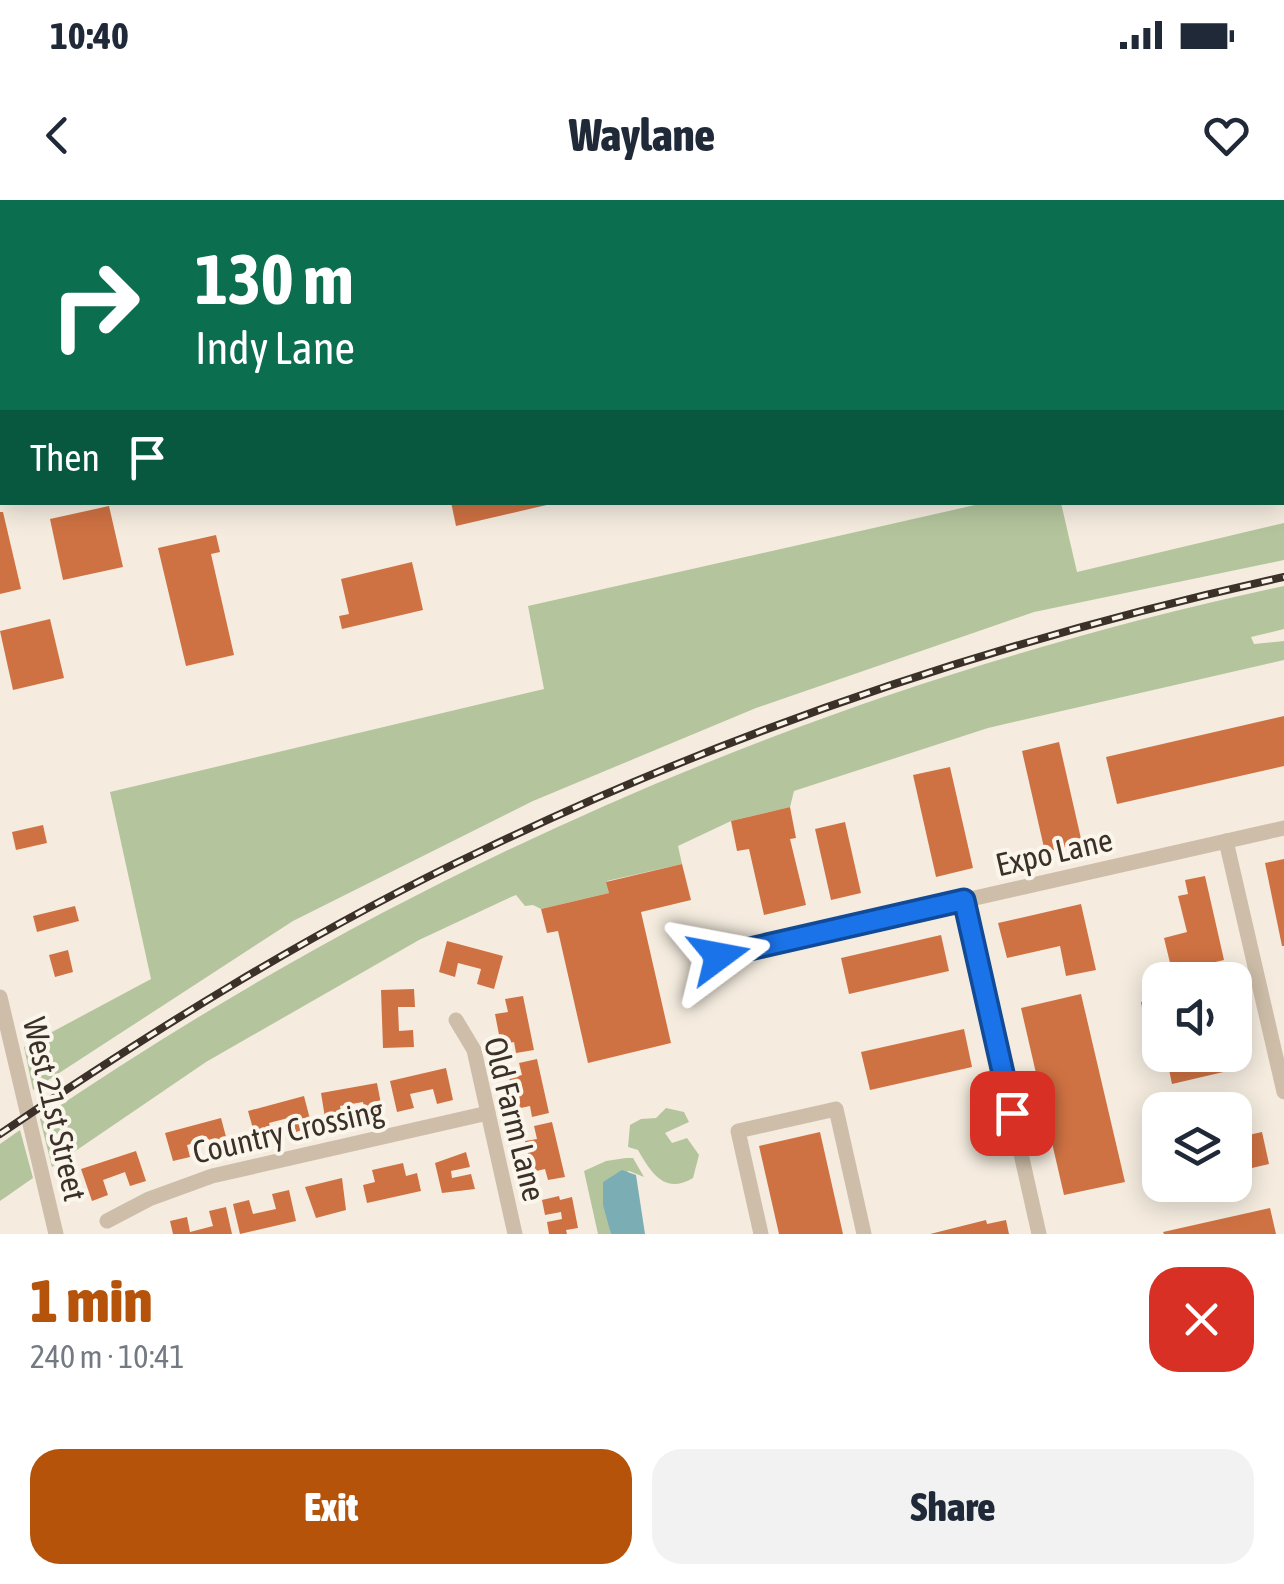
<!DOCTYPE html>
<meta charset="utf-8">
<style>
:root{--surface:#fff;--page:#f2f2f3;--text:#1f2937;--muted:#747a83;--accent:#b45309}
body{margin:0;font-family:"Asap Condensed",sans-serif;background:var(--page);color:var(--text);height:100vh;display:flex;flex-direction:column;font-size:38px;white-space:nowrap}
*{box-sizing:border-box;margin:0}
p{font-size:32px;color:var(--muted)}
.icon{flex:none;width:55px;height:55px;fill:none;stroke:currentColor;stroke-width:2;stroke-linecap:round;stroke-linejoin:round}
.map{position:relative;height:1034px;overflow:hidden}
.side{display:flex;flex-direction:column;background:var(--surface);flex:1}
.side>*{flex:none}
.banner{position:absolute;left:0px;top:0px;width:1285px;height:305px;box-shadow:0 5px 25px #0003;background:#0b6e4f;color:#fff;overflow:hidden}
.tools{position:absolute;left:1142px;top:762px;display:grid;gap:20px}
.tools a{display:grid;place-items:center;width:110px;height:110px;border-radius:20px;background:var(--surface);box-shadow:0 5px 25px #0003;font-size:50px}
.pin{position:absolute;display:grid;place-items:center;width:85px;height:85px;color:#fff;margin:-42px;border-radius:20px;box-shadow:0 5px 15px #0006}
.me{position:absolute;width:110px;margin:-55px;rotate:77deg;stroke-linejoin:round;filter:drop-shadow(0 0 8px #0008)}
.turn{display:flex;align-items:center;gap:35px;height:210px;padding:0 30px;font-size:45px}
.turn .icon{width:130px;height:130px;stroke-width:2.5}
.turn b{display:block;font-size:70px;line-height:85px}
.then{display:flex;align-items:center;height:95px;padding:0 30px;background:#0003;gap:20px;font-size:38px}
.round{display:grid;place-items:center;flex:none;width:105px;height:105px;border-radius:30px;background:var(--page)}
.summary{display:flex;align-items:center;justify-content:space-between;height:170px;padding:0 30px}
h1{font-size:60px;font-weight:800;line-height:75px;color:var(--accent)}
.cta{display:flex;gap:20px;margin-top:auto;padding:20px 30px}
.cta a{flex:1;height:115px;border-radius:30px;background:var(--accent);color:#fff;font-size:40px;font-weight:800;line-height:115px;text-align:center}
.cta a+a{background:var(--page);color:var(--text)}
.status{display:flex;justify-content:space-between;align-items:center;height:70px;padding:0 50px;background:var(--surface);direction:ltr}
.status svg{height:28px;fill:currentColor}
header{display:flex;justify-content:space-between;align-items:center;height:130px;padding:0 30px;background:var(--surface);font-size:45px;font-weight:800}
.map>svg:first-child{display:block}
.green{fill:#b4c59d}
.water{fill:#7badb4}
.building{fill:#cf7243}
.lines{fill:none;stroke-linecap:round;stroke-linejoin:round}
.minor{stroke:#cebea9;stroke-width:15}
.rail-casing{stroke:#3b3129;stroke-width:8}
.rail{stroke:#fbf6ec;stroke-width:4;stroke-dasharray:11;stroke-linecap:butt}
.route-casing{stroke:#114b97;stroke-width:25}
.route{stroke:#1a73e8;stroke-width:18}
.labels{text-anchor:middle;dominant-baseline:central;stroke-width:8;stroke-linejoin:round;paint-order:stroke}
.street-label{font-size:32px;fill:#3b3129;stroke:#fbf6ec}
</style>
<div class="status"><b>10:40</b><svg viewBox="0 0 49 12"><path d="M0 12V9h3v3zM5 12V6h3v6zM10 12V3h3v9zM15 12V0h3v12zM26 1h20v11H26zM47 4h2v5h-2z"/></svg></div>
<header><svg class="icon" aria-label="back" viewBox="0 0 24 24"><path d="M15 5l-7 7 7 7"/></svg>Waylane<svg class="icon" aria-label="heart" viewBox="0 0 24 24"><path d="M12 20l-8-8c-3-5 5-10 8-4 3-6 11-1 8 4z"/></svg></header>
<div class="map">
<svg width="1284" height="1034" viewBox="0 0 1284 1034">
<rect width="100%" height="100%" fill="#f5ecdf"/>
<g class="green">
<polygon points="984,303 1061,303 1077,372 1284,323 1284,360 1034,412 756,508 533,601 293,721 33,890 24,847 151,779 110,592 544,489 528,406"/>
<path d="M1284,386V429L1251,437L1254,444L1284,441V460L988,528L794,591L790,607L731,621L678,646L682,664L607,681L609,693L541,709L533,705L525,706L516,695L511,697L419,740L206,862L52,967L40,919C415,663 840,481 1284,386Z"/>
<path d="M666,908L684,912L689,922L665,933L672,943L687,938L699,955L693,978C665,995 651,973 638,950L628,947L630,925L641,919L656,918Z"/>
<polygon points="20,930 33,978 0,1001 0,944"/>
<polygon points="626,958 633,958 644,977 629,971 603,982 611,1034 598,1034 584,971 606,961"/>
</g>
<polygon class="water" points="622,970 636,975 645,1034 611,1034 603,1005 603,982"/>
<g class="building">
<polygon points="451,302 551,302 551,304 456,326"/>
<polygon points="109,306 123,367 63,380 50,319"/>
<polygon points="0,312 3,312 21,389 0,394"/>
<polygon points="216,335 220,352 211,354 234,455 186,466 158,348"/>
<polygon points="412,362 423,410 342,429 339,416 349,414 341,379"/>
<polygon points="50,419 64,478 13,490 0,431"/>
<polygon points="1284,516 1284,566 1117,604 1106,557"/>
<polygon points="1059,542 1082,643 1045,652 1022,551"/>
<polygon points="950,567 973,668 936,677 913,575"/>
<polygon points="790,607 796,638 790,639 806,705 764,715 749,649 737,651 731,621"/>
<polygon points="845,622 861,693 831,700 815,629"/>
<polygon points="43,625 47,643 16,650 12,632"/>
<polygon points="1284,659 1284,746 1282,746 1265,663"/>
<polygon points="682,664 691,700 641,712 671,843 588,863 558,731 547,733 541,709 609,693 606,682"/>
<polygon points="1205,676 1224,760 1194,767 1193,762 1171,767 1164,738 1187,732 1178,696 1188,694 1185,680"/>
<polygon points="1081,704 1096,770 1066,776 1060,746 1007,758 998,723"/>
<polygon points="75,706 79,721 37,732 33,716"/>
<polygon points="941,735 949,771 849,794 841,758"/>
<polygon points="447,741 503,756 494,789 477,784 481,769 458,763 455,777 439,772"/>
<polygon points="68,750 73,772 55,777 49,755"/>
<polygon points="414,789 415,807 398,807 399,831 413,830 414,847 383,848 381,790"/>
<polygon points="1081,794 1125,982 1064,995 1021,808"/>
<polygon points="523,796 534,850 516,853 514,842 501,845 495,814 508,812 505,799"/>
<polygon points="1160,797 1160,852 1151,854 1141,802"/>
<polygon points="964,829 972,867 870,890 861,852"/>
<polygon points="1166,855 1229,855 1232,870 1172,884"/>
<polygon points="537,859 549,913 532,917 530,906 516,909 509,878 522,875 519,863"/>
<polygon points="446,868 453,900 437,904 433,889 410,894 414,908 397,912 390,881"/>
<polygon points="377,883 383,914 366,917 363,902 340,906 343,921 326,924 321,893"/>
<polygon points="304,896 312,927 296,932 292,917 269,923 273,939 257,943 248,911"/>
<polygon points="221,918 229,948 213,953 209,939 187,945 190,957 173,961 165,933"/>
<polygon points="552,922 565,977 548,980 545,969 532,972 525,941 537,939 534,926"/>
<polygon points="820,932 843,1034 779,1034 759,946"/>
<polygon points="1262,932 1269,964 1235,972 1235,938"/>
<polygon points="136,951 146,981 130,986 125,972 103,980 108,995 92,1001 81,969"/>
<polygon points="466,952 470,967 451,971 452,978 471,974 475,989 442,993 435,963"/>
<polygon points="403,963 406,976 417,973 421,991 367,1003 363,985 375,982 372,970"/>
<polygon points="342,978 346,1010 316,1018 305,987"/>
<polygon points="289,990 296,1021 240,1034 233,1004 249,1000 253,1014 276,1009 272,994"/>
<polygon points="559,996 560,1000 572,997 578,1028 566,1030 567,1034 549,1034 547,1022 562,1019 561,1012 545,1015 542,1000"/>
<polygon points="226,1007 232,1034 173,1034 170,1021 187,1017 190,1032 213,1026 209,1011"/>
<polygon points="1270,1008 1276,1034 1164,1034 1163,1032"/>
<polygon points="986,1020 987,1024 1006,1020 1009,1034 930,1034"/>
</g>
<g class="lines">
<g class="minor">
<polyline points="826,2 837,0"/>
<polyline points="0,72 2,74"/>
<polyline points="1226,641 1284,892"/>
<polyline points="964,700 1039,1034"/>
<polyline points="719,756 1284,628"/>
<polyline points="0,797 56,1034"/>
<polyline points="456,820 474,850 515,1034"/>
<polyline points="107,1021 149,999 212,976 488,913"/>
<polyline points="761,1034 738,931 836,909 864,1034"/>
</g>
<defs>
<path id="rail" d="M0,934C155,829 314,730 483,650C739,527 1007,438 1284,377"/>
</defs>
<use href="#rail" class="rail-casing"/>
<use href="#rail" class="rail"/>
</g>
<g class="lines">
<defs>
<polyline id="route" points="719,756 964,700 1012,913"/>
</defs>
<use href="#route" class="route-casing"/>
<use href="#route" class="route"/>
</g>
<g class="labels">
<g class="street-label">
<text transform="translate(1054 652) rotate(-13)">Expo Lane</text>
<text transform="translate(55 909) rotate(77)">West 21st Street</text>
<text transform="translate(515 919) rotate(76)">Old Farm Lane</text>
<text transform="translate(288 931) rotate(-13)">Country Crossing</text>
</g>
</g>
</svg>
<div class="tools">
<a><svg class="icon" aria-label="sound" viewBox="0 0 24 24"><path d="M4 9h4l5-4v14l-5-4H4zM17 9q2 3 0 6"/></svg></a>
<a><svg class="icon" aria-label="layers" viewBox="0 0 24 24"><path d="M12 4l9 5-9 5-9-5zM3 14l9 5 9-5"/></svg></a>
</div>
<div class="pin" style="left:1012px;top:913px;background:#d93025"><svg class="icon" aria-label="arrive" viewBox="0 0 24 24"><path d="M6 21V4h12l-3 4 3 4H6"/></svg></div>
<svg class="me" style="left:719px;top:756px" viewBox="-20 -20 40 40"><path d="M0-17L14 15 0 8-14 15z" fill="#1a73e8" stroke="#fff" stroke-width="4"/></svg>
<div class="banner">
<div class="turn"><svg class="icon" aria-label="right" viewBox="0 0 24 24"><path d="M7 20v-9h11M14 6l5 5-5 5"/></svg><div><b>130 m</b>Indy Lane</div></div>
<div class="then">Then<svg class="icon" aria-label="arrive" viewBox="0 0 24 24"><path d="M6 21V4h12l-3 4 3 4H6"/></svg></div>
</div>
</div>
<section class="side">
<div class="summary"><div><h1>1 min</h1><p>240 m · 10:41</p></div><a class="round" style="background:#d93025;color:#fff"><svg class="icon" aria-label="close" viewBox="0 0 24 24"><path d="M6 6l12 12M18 6L6 18"/></svg></a></div>
<div class="cta"><a>Exit</a><a>Share</a></div>
</section>
